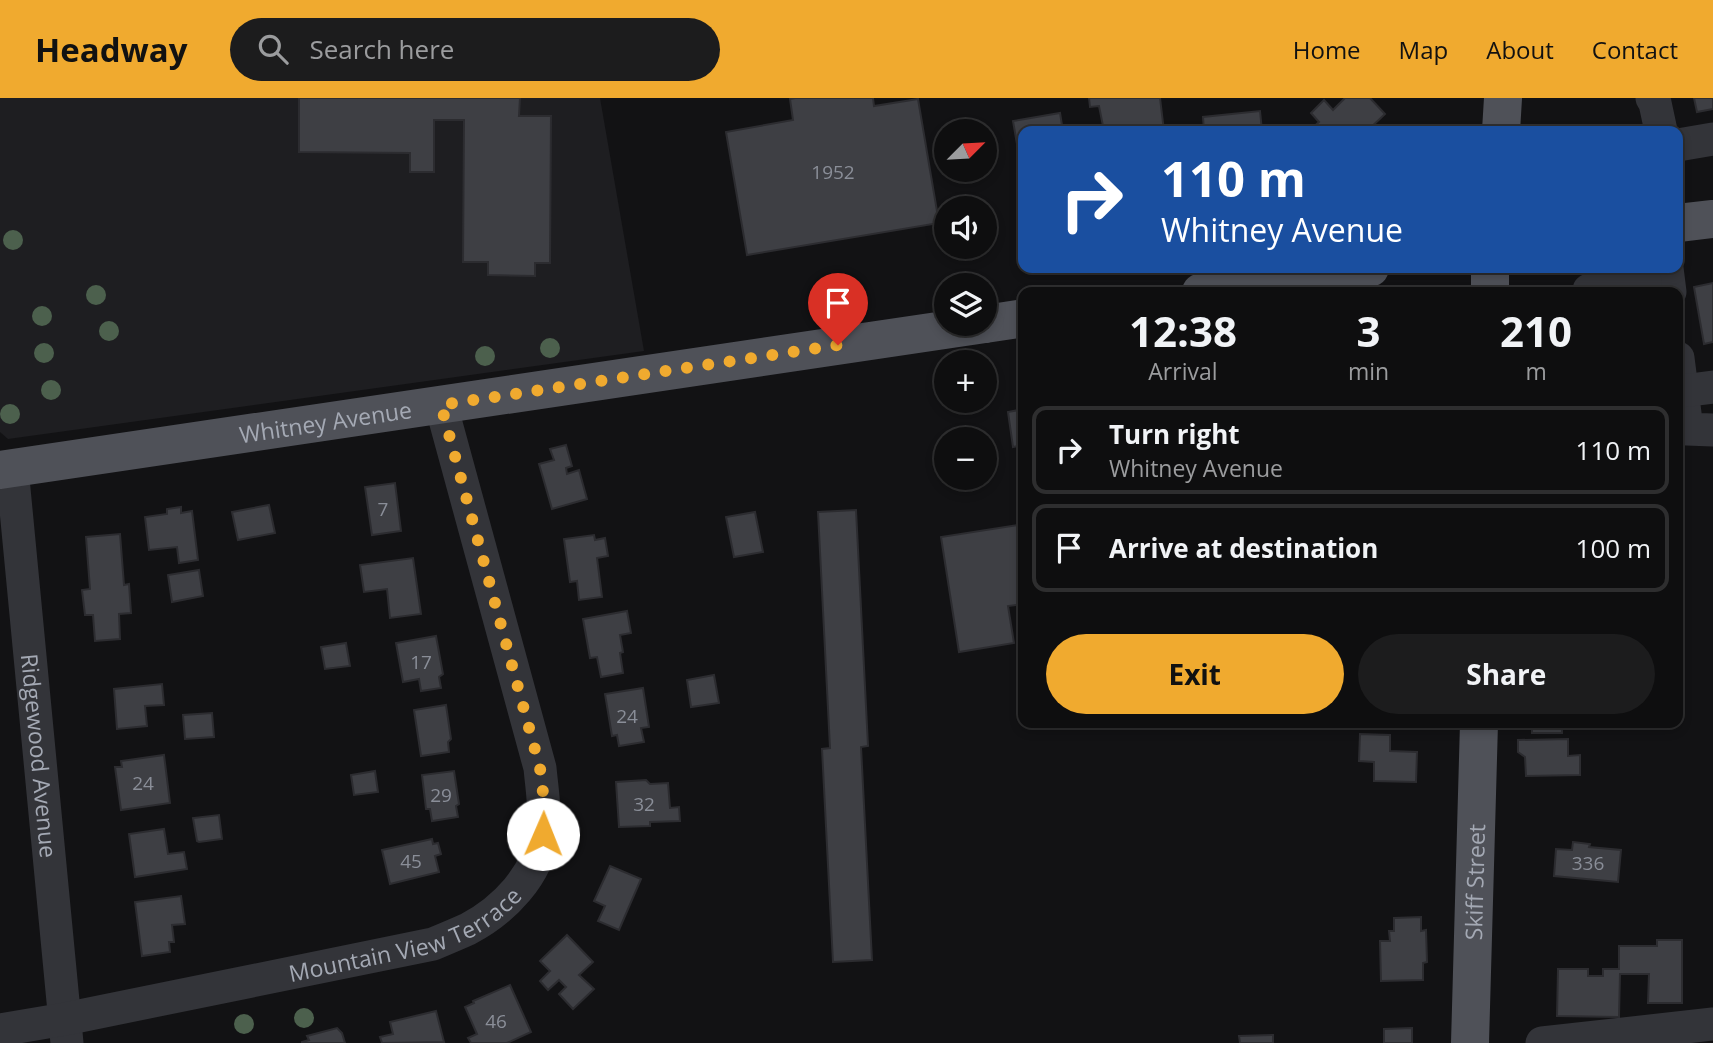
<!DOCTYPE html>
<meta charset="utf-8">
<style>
:root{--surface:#0e0e0f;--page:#1c1c1d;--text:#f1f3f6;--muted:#9b9c9e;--line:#2e2e2f;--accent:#f0aa2f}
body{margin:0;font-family:"Open Sans",sans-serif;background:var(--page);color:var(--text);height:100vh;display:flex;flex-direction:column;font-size:26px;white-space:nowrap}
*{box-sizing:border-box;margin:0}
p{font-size:23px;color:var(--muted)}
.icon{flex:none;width:38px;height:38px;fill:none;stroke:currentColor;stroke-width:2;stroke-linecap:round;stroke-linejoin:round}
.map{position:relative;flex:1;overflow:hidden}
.panel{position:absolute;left:1018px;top:189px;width:665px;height:441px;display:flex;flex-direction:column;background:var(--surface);border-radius:14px;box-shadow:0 4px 10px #0003,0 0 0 2px var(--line)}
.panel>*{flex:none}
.banner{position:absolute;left:1018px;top:28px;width:665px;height:147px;border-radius:14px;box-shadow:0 4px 10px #0003,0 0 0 2px var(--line);background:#1a4fa0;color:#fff;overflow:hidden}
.needle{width:46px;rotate:66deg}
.buttons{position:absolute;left:934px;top:21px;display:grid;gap:14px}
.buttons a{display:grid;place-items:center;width:63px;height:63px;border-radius:50%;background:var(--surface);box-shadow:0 4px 10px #0003,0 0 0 2px var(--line);font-size:35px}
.pin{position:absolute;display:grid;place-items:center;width:60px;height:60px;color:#fff;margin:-72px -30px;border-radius:50% 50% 50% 0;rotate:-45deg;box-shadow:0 0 7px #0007}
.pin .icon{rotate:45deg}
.me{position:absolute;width:77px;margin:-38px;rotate:1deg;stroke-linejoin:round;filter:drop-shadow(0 0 5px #0008)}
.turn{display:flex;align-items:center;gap:24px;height:147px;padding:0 28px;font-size:32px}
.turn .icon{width:91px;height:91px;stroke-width:2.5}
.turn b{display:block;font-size:49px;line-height:60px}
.eta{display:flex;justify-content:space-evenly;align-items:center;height:119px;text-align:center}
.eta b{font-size:42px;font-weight:700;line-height:49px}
.button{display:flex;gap:14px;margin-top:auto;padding:14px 28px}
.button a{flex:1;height:80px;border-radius:42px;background:var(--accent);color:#111;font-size:28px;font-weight:700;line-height:80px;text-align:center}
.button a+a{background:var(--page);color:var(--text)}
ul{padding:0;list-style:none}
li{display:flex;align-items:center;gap:21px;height:88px;margin:0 14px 10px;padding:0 14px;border:4px solid var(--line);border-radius:14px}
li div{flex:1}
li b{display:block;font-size:26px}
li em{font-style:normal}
header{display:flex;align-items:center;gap:42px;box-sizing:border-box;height:98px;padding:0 35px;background:var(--accent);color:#111}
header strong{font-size:33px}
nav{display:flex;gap:38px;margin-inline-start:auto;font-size:24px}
.search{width:490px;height:63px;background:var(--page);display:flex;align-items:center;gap:18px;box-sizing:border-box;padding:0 24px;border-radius:38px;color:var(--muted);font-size:26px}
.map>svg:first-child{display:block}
.built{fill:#1e1e21}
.building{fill:#3e3f44;stroke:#2c2c30;stroke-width:2}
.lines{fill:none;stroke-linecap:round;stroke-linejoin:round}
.minor{stroke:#333439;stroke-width:33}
.major{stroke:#4f5158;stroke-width:38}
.tree{fill:#4c604d}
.route{stroke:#f0aa2f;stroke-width:12;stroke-dasharray:0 21.6}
.labels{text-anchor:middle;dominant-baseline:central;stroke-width:7;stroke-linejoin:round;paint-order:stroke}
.number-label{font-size:19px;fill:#8a8e98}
.street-label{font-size:23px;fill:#a4a9b4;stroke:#0d0d0f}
</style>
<header>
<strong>Headway</strong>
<div class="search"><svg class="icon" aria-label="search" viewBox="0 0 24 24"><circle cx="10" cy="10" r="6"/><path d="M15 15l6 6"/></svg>Search here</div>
<nav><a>Home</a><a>Map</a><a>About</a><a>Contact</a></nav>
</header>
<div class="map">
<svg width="1713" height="945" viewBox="0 0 1713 945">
<rect width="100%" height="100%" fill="#121214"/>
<polygon class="built" points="0,0 600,0 644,253 8,341 0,334"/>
<g class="building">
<polygon points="299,0 520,0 519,18 551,18 550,165 535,165 535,178 488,177 488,164 463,164 464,22 434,22 434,74 410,74 410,55 299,54"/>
<polygon points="795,0 873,0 874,8 918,1 939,125 747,157 726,34 793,22 790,1"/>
<polygon points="1089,0 1160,0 1164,33 1104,33 1099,8 1090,9"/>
<polygon points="1345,0 1370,0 1385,16 1367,33 1309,33 1319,24 1311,15 1324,2 1333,12"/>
<polygon points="1694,0 1713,0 1713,11 1697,14"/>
<polygon points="1260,13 1262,33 1204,33 1203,19"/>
<polygon points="1060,15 1063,33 1024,33 1024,113 1017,76 1022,75 1013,23"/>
<polygon points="1713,185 1713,244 1704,246 1694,189"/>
<polygon points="1024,311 1024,347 1013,349 1008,314"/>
<polygon points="566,347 572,368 566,370 567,376 579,372 587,401 552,411 539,366 554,362 550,351"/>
<polygon points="395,385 401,433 372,437 365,389"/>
<polygon points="269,407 275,435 238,442 232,414"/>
<polygon points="181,409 181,415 192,413 198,462 179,465 177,449 149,452 145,419 167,416 167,411"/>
<polygon points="856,412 868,648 861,649 872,862 833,864 822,651 830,650 818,414"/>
<polygon points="755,414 763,454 734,459 726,419"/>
<polygon points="1024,426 1024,506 1008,508 1014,545 959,554 941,439"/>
<polygon points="120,436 124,487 129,486 131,515 119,516 120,541 95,543 93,517 85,517 82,492 90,491 86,439"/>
<polygon points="594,437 595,442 605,440 608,458 597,460 602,499 579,502 577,483 570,484 564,441"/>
<polygon points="413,460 421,516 390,520 387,491 364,494 360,467"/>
<polygon points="199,472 203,498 172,504 168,477"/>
<polygon points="627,513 631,535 620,537 623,554 620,555 623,575 601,579 597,559 590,560 583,521"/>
<polygon points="436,538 443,576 439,579 441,590 421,593 419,581 403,584 396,545"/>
<polygon points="346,545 350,568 325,571 321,549"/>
<polygon points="714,577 719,605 691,609 687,582"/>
<polygon points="162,586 164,607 145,608 147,628 117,631 114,591"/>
<polygon points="643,590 649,629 641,630 644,644 619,648 617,637 612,638 605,596"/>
<polygon points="446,607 451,641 448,644 449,654 421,658 414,612"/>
<polygon points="212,615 214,639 185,641 183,617"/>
<rect x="1532" y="625" width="30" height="10"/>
<polygon points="1360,636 1390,637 1390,653 1417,654 1416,684 1374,683 1374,664 1359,663"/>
<polygon points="1568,641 1568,658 1580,657 1580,677 1526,678 1525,659 1518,654 1518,642"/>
<polygon points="164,657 170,705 121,712 115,669 122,669 121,663"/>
<polygon points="375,673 378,694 354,697 351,677"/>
<polygon points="454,673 459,706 456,708 458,719 432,723 430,711 426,711 422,677"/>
<polygon points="646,682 650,686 668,685 670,710 679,709 680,723 650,724 650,728 619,729 616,684"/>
<polygon points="219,717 222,741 199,744 197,743 193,720"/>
<polygon points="164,731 168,756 184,754 187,771 135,779 129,736"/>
<polygon points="432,741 433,746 438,745 441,756 435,758 439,774 390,786 382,752"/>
<polygon points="1573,744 1590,746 1589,749 1621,752 1618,784 1554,778 1556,751 1572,752"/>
<polygon points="610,768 641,781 619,832 598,823 605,808 594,803"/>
<polygon points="181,798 185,826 172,827 174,844 169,844 170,854 142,858 135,804"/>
<polygon points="1421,819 1421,833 1426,832 1427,864 1423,865 1423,882 1381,883 1380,843 1390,843 1389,833 1394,833 1394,820"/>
<polygon points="567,837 593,864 579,877 594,891 573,911 559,896 566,889 559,882 548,892 540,883 550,873 540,863"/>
<polygon points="1657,842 1682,842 1682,905 1648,905 1649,876 1620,876 1619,919 1557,918 1558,871 1588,871 1588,878 1603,878 1603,871 1619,871 1619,848 1657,848"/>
<polygon points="510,887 531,934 507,945 471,945 468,940 477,936 465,909 474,905 473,903"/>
<polygon points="436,913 444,944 382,945 380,939 393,936 390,924"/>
<polygon points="337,930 342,935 345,945 302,945 302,944 309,942 307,938"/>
<polygon points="1412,930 1412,945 1384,945 1384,931"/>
<polygon points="1273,937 1273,945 1240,945 1239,938"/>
</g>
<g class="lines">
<g class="minor">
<polyline points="1652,0 1655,5 1661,33"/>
<polyline points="1678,47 1713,41"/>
<polyline points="1667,170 1670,194"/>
<polyline points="1589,192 1645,183"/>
<polyline points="1678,260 1687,331 1713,332"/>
<polyline points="1682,293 1713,289"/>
<path id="s1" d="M12,370L67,945"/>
<path id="s2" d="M0,932L65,921L433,846C445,841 457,836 468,831C504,812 538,777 543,736C546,714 542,692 540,670L441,307"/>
<polyline points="1542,945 1713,926"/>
</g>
<g class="major">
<polyline points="1501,33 1503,0"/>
<polyline points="1678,125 1713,121"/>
<polyline points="1201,194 1370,170"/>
<polyline points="1490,194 1490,170"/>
<polyline points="985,226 1024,220"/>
<path id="s3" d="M0,372L985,226"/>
<path id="s4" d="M1470,945L1479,625"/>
</g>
</g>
<g class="tree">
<circle cx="13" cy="142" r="10"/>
<circle cx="96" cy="197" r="10"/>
<circle cx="42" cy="218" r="10"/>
<circle cx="109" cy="233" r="10"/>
<circle cx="550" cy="250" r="10"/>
<circle cx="44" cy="255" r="10"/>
<circle cx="485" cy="258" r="10"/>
<circle cx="51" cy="292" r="10"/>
<circle cx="10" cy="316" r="10"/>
<circle cx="304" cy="920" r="10"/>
<circle cx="244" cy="926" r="10"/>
</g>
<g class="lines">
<polyline class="route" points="543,736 544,703 540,670 441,307 838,247"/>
</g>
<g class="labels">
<g class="number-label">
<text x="833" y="74">1952</text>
<text x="383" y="411">7</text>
<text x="421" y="564">17</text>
<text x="627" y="618">24</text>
<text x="143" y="685">24</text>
<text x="441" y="697">29</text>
<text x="644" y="706">32</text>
<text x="411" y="763">45</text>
<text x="1588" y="765">336</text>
<text x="496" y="923">46</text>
</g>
<g class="street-label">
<text stroke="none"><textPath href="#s3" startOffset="329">Whitney Avenue</textPath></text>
<text stroke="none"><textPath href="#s1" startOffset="289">Ridgewood Avenue</textPath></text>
<text stroke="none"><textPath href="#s4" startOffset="161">Skiff Street</textPath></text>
<text stroke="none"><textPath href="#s2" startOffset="418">Mountain View Terrace</textPath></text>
</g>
</g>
</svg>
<div class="buttons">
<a><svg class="needle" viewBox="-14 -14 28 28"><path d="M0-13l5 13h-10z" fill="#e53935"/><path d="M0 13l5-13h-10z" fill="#9b9c9e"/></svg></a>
<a><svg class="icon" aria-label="sound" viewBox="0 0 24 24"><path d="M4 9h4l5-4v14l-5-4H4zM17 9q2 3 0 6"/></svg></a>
<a><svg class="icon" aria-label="layers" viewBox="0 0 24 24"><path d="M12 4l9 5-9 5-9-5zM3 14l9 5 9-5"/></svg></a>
<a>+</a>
<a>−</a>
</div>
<div class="pin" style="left:838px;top:247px;background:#d93025"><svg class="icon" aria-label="arrive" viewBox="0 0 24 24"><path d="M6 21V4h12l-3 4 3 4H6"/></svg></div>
<svg class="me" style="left:543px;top:736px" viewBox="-20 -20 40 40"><circle r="19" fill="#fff"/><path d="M0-13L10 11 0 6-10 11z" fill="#f0aa2f"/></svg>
<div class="banner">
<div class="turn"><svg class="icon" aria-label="right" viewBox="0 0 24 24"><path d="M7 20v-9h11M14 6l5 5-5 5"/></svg><div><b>110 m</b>Whitney Avenue</div></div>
</div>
<section class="panel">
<div class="eta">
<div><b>12:38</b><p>Arrival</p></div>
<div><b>3</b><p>min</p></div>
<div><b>210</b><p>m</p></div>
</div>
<ul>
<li><svg class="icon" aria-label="right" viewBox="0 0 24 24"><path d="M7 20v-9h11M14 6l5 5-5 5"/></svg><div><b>Turn right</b><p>Whitney Avenue</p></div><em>110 m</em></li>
<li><svg class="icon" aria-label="arrive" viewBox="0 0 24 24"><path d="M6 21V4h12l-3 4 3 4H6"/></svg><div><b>Arrive at destination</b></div><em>100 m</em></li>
</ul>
<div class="button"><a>Exit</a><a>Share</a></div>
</section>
</div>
